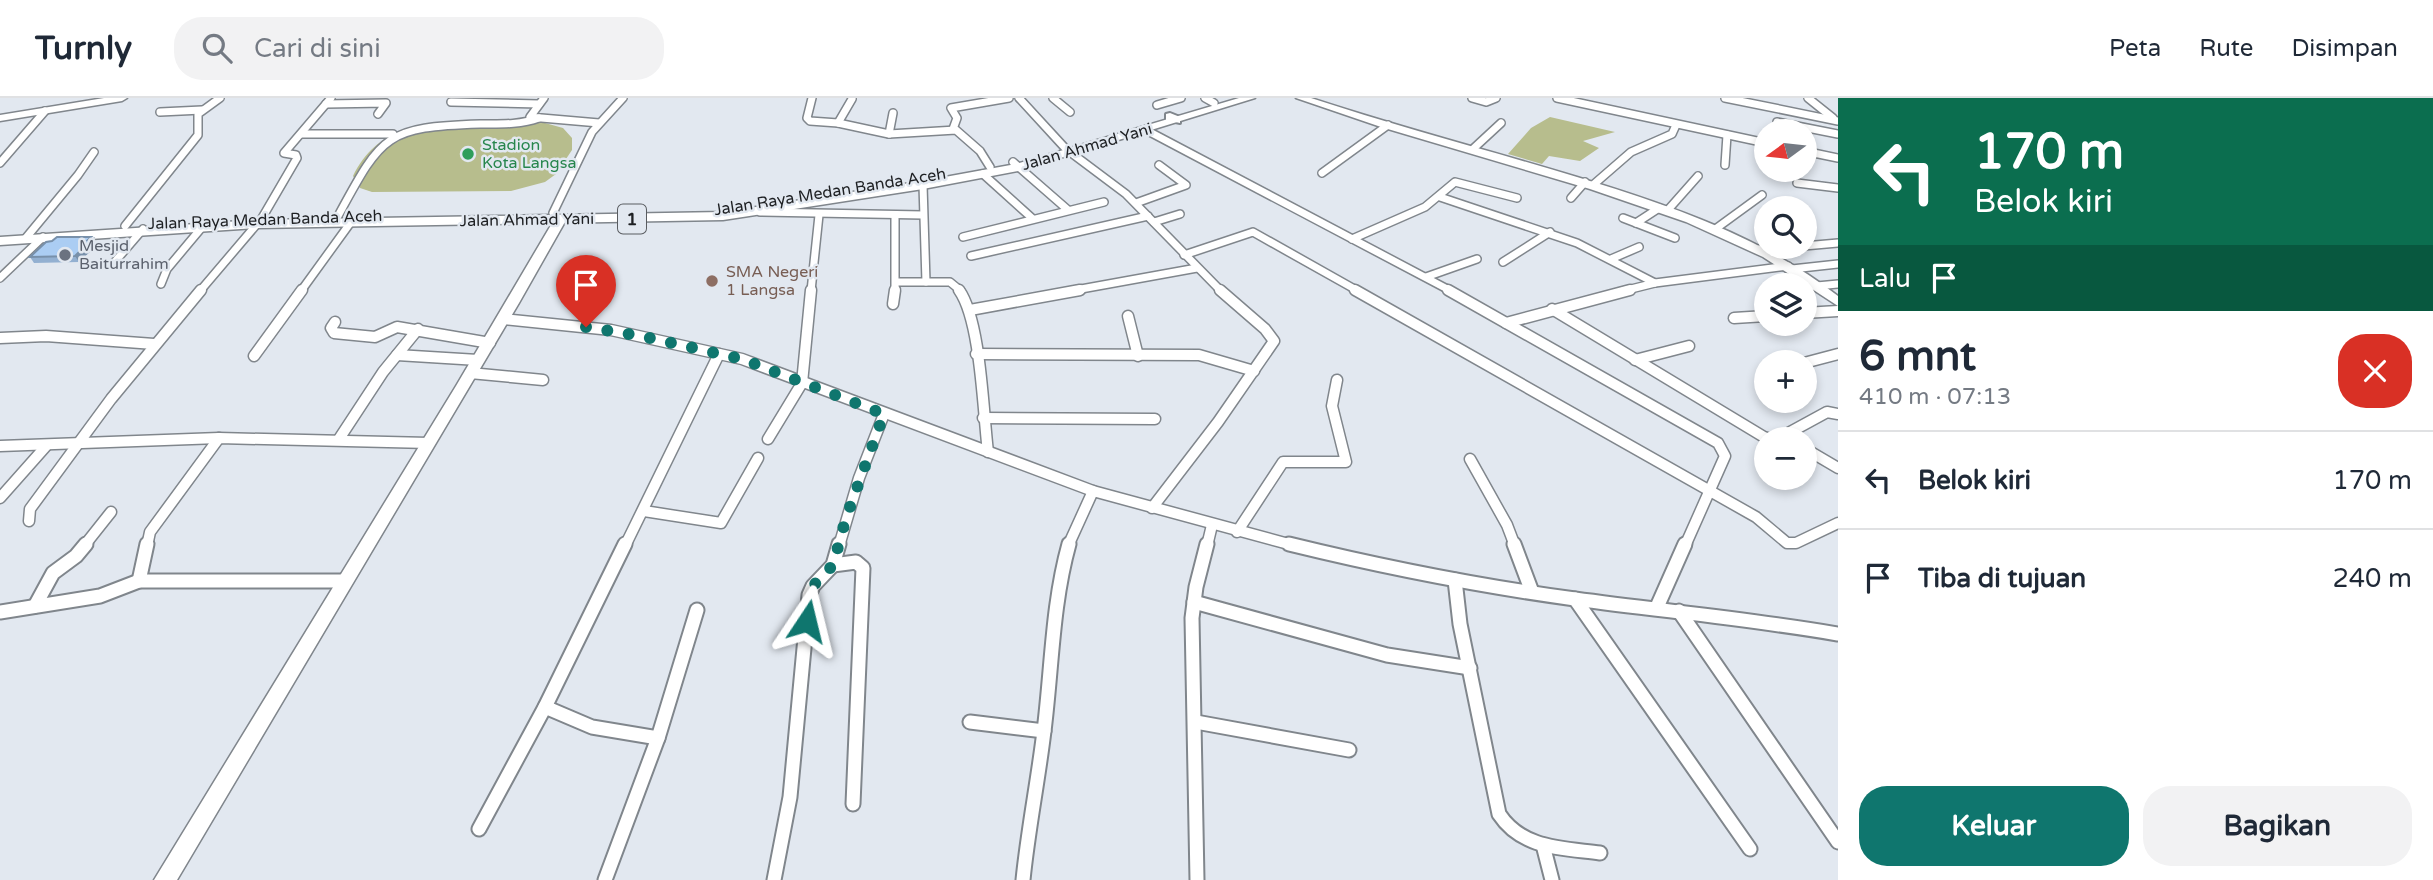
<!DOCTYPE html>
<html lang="id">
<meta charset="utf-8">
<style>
:root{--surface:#fff;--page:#f2f2f3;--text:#1f2937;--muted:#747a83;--line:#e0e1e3;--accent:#0f766e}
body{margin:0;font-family:"Varela Round",sans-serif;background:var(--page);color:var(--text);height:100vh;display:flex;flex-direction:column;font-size:26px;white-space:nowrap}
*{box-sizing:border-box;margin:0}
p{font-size:23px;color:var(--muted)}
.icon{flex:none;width:38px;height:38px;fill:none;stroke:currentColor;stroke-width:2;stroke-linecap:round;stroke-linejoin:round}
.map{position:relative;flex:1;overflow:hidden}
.drawer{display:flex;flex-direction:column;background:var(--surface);width:595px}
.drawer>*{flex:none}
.banner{background:#0b6e4f;color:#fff;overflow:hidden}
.needle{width:46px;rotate:255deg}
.controls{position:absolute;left:1754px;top:21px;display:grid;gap:14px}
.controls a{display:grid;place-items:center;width:63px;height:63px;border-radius:50%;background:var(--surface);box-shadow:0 4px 10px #0003;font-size:35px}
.pin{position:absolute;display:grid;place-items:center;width:60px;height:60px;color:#fff;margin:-72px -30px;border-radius:50% 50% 50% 0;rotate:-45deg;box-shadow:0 0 7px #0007}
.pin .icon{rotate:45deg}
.me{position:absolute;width:77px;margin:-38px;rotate:10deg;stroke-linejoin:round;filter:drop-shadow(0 0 5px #0008)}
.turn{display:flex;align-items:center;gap:24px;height:147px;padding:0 21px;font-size:32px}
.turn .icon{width:91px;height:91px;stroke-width:2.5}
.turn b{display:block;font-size:49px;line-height:60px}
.then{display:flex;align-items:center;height:66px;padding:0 21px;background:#0003;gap:14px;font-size:26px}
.round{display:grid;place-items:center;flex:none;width:74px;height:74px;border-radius:28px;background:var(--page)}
.headline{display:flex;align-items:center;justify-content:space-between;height:119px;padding:0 21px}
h1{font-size:42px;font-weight:700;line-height:52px}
.action{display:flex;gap:14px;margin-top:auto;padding:14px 21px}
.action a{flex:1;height:80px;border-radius:28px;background:var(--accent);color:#fff;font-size:28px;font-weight:700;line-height:80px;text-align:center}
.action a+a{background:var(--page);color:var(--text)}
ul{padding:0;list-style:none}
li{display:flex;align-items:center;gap:21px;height:98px;padding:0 21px;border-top:2px solid var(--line)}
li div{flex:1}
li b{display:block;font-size:26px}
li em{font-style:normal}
header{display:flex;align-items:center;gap:42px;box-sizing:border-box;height:98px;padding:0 35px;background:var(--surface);border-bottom:2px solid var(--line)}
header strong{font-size:33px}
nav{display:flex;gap:38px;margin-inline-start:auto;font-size:24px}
.search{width:490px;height:63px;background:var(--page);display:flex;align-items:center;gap:18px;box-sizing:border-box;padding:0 24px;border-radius:28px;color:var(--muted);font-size:26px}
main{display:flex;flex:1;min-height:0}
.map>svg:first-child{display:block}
.green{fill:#b7bd8d}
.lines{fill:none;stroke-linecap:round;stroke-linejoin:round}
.street-far2-casing{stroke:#80868c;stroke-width:10}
.street-far1-casing{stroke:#80868c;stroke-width:13}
.street-casing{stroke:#80868c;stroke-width:17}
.secondary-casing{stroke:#80868c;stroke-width:3}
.primary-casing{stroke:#80868c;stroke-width:3}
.highway-casing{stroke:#80868c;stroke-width:4}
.street-far2{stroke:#fff;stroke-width:7}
.street-far1{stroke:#fff;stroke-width:10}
.street{stroke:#fff;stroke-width:13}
.secondary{fill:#fff;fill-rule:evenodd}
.primary{fill:#fff;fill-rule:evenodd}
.highway{fill:#fff;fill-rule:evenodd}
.wall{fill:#93b0d1}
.shaded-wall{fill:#7890aa}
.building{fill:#abcdf3;stroke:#7890aa;stroke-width:2}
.route{stroke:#0f766e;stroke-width:12;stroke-dasharray:0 21.6}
.leisure-dot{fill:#2e9e5b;stroke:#e2e8f0;stroke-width:2.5}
.worship-dot{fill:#6b7280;stroke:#e2e8f0;stroke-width:2.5}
.education-dot{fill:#8d6e63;stroke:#e2e8f0;stroke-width:2.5}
.labels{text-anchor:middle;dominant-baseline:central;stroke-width:5;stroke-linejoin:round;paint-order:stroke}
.far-leisure-label{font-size:16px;fill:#27864d;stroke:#e2e8f0;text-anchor:start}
.far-street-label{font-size:16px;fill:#1e2023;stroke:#e2e8f0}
.far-worship-label{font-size:16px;fill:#5b616d;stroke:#e2e8f0;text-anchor:start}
.far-education-label{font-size:16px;fill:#785e54;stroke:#e2e8f0;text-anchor:start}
.shield{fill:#e2e8f0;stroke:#595c60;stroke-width:2}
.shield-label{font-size:18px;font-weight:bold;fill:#1e2023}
</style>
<header>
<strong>Turnly</strong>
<div class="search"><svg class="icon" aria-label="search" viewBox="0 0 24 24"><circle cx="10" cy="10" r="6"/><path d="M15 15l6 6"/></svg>Cari di sini</div>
<nav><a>Peta</a><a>Rute</a><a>Disimpan</a></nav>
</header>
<main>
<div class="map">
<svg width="1838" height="782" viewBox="0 0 1838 782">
<rect width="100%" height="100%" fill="#e2e8f0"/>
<g class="green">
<polygon points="1550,19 1615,34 1583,43 1599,50 1580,63 1549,58 1542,66 1508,56 1531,30"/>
<path d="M545,25L563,30L572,40V52L556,76L545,84L511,93L372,94L360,90L353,78C378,28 418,27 468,26C494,26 519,25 545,25Z"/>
</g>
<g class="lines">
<defs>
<g id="street-far2">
<polyline points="544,0 530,19 599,25"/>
<polyline points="812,0 807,20 810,23 838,25 889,36 956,32 980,53 990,69"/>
<polyline points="1019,0 1065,50"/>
<polyline points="1053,0 1070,14"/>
<polyline points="1205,0 1214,5"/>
<polyline points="1472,0 1486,4 1496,0"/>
<polyline points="1557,0 1766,45"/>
<polyline points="1725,0 1838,23"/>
<polyline points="1808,0 1833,20"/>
<polyline points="451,4 539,6"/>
<polyline points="326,6 386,5 378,16"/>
<polyline points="1157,7 1181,0"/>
<polyline points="160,14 202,12"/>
<polyline points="1777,24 1838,36"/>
<polyline points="838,25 852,1"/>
<polyline points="953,31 957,20 951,10 1009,0"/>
<polyline points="1146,32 1451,193"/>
<polyline points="301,36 393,36"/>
<polyline points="889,36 893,15"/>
<polyline points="1474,50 1501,25"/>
<polyline points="1804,53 1838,60"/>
<polyline points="1070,54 1126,96 1221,193"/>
<polyline points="1013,64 1068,112"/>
<polyline points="0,65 45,13"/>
<polyline points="1725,67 1727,37"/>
<polyline points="1322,75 1388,27"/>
<polyline points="983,76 1033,121"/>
<polyline points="1797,85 1838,90"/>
<polyline points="923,87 926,184"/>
<polyline points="1593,87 1631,54 1672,36 1676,27"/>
<polyline points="1440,99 1577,145 1655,185"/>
<polyline points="1571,100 1585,84"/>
<polyline points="1136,105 1186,87 1159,67"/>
<polyline points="1667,113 1698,78"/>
<polyline points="760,114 923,117"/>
<polyline points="553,115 592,34 623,0"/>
<path d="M338,118C382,37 385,29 480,26C500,26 520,27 539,20"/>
<polyline points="262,120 297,60 296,57 284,55 331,0"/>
<polyline points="1623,120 1675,140"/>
<polyline points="1154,124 1180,116"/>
<polyline points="1636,125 1659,110"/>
<polyline points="125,128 198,37 198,16 220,0"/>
<polyline points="1714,132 1762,97"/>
<polyline points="963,139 1104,104"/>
<polyline points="25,141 78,77 94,54"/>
<polyline points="1352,141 1425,109 1455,84 1517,100"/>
<polyline points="1804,148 1838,145"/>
<polyline points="1759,151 1788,149"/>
<polyline points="1184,157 1253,134 1358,193"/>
<polyline points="971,158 1148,118"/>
<polyline points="1611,161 1639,149"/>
<polyline points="1503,164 1550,134"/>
<polyline points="112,167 143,131"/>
<polyline points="1792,171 1838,166"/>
<polyline points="1426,179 1477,161"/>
<polyline points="0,180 43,139"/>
<polyline points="896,184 950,184 961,193"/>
<polyline points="161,186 167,171 203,128"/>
<polyline points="1817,188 1838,186"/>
<polyline points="200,193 257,126"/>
<polyline points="301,193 351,124"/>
<polyline points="811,193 819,117"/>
<polyline points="895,193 895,117"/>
<polyline points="1070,193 1197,170"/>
<polyline points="1623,193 1655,185 1788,168"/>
</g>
<g id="street-far1">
<path d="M959,192C981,223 983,314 988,354"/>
<polyline points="1355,192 1756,419 1787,445 1796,445 1838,425"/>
<polyline points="1448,192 1718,345 1725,358 1685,448"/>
<polyline points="893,206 895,192"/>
<polyline points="1552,211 1764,339 1771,341 1783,338 1789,341"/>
<polyline points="970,212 1080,192"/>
<polyline points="1804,215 1838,213"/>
<polyline points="1128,218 1138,258"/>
<polyline points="1734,220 1766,218"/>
<polyline points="504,221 611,232 742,261 1093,393 1296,448"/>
<polyline points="335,224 331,230 334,235 375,239 397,229 490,245"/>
<polyline points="1506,225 1630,192"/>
<polyline points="0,240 46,238 154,246"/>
<polyline points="976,256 1199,257 1254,273"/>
<polyline points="397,257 478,262"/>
<polyline points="254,258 302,192"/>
<polyline points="1635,262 1689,248"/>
<polyline points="1804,265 1838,256"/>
<polyline points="470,275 543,282"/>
<polyline points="983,320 1155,321"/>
<polyline points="1783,338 1827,314 1838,316"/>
<polyline points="339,341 383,274 418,231"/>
<polyline points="768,341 802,285 811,192"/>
<polyline points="0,348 219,340 429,345"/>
<polyline points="1804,350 1838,370"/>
<polyline points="1470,361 1507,427 1515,448"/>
<polyline points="0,400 47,347"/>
<polyline points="1152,410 1218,324 1274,243 1265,231 1220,192"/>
<polyline points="644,413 721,425 758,360"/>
<polyline points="29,423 30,411 111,301 201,192"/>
<polyline points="1237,434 1283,364 1346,364 1332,308 1337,282"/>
<polyline points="84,448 111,414"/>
<polyline points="147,448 150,434 219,340"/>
<polyline points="625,448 719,256"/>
<polyline points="839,448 859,380 884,316"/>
<polyline points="1068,448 1093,393"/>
<polyline points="1207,448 1212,427"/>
</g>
<g id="street">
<path d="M1289,446C1383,469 1479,488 1575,501C1663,513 1751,521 1838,536"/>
<polyline points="1514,446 1532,494"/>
<polyline points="833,467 856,464 863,470 853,706"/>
<path d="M1455,482L1460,526L1499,716C1522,751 1562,750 1600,755"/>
<polyline points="139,483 147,446"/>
<polyline points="1575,501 1750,751"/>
<polyline points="1194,504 1387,557 1470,570"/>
<polyline points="35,508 53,475 76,458 86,446"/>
<polyline points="1657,509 1685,446"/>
<polyline points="1679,513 1838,744"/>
<polyline points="0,514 100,498 139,483 345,483"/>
<polyline points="545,609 592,629 658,640"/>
<polyline points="970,624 1044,633"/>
<polyline points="1196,624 1349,652"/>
<polyline points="479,731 545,609 625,446"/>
<polyline points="1543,747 1552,782"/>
<polyline points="605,782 658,640 697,512"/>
<polyline points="774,782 790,699 809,497 813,488 833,467 839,446"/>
<path d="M1023,782C1028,732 1038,683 1044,633C1052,570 1052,507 1069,446"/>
<polyline points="1197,782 1192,520 1196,489 1207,446"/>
</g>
<g id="secondary">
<polygon points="104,0 127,0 122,3 0,23 0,17"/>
<path d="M1296,0H1311C1399,29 1488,52 1577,79C1669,107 1761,138 1838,198V208L1763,159L1686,124L1590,91L1381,29Z"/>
<polygon points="560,119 566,122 519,205 177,782 154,782 456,288 554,122"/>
</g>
<polygon id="primary" points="1239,0 1255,0 1018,73 923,91 723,122 257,130 0,147 0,139 257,122 723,114 923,83 1016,66"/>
<polygon id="highway" points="1170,15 1180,19 1180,25 1166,22 1166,16"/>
</defs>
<use href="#street-far2" class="street-far2-casing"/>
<use href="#street-far1" class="street-far1-casing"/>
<use href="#street" class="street-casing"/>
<use href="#secondary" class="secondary-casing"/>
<use href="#primary" class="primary-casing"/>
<use href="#highway" class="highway-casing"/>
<use href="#street-far2" class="street-far2"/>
<use href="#street-far1" class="street-far1"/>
<use href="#street" class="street"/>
<use href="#secondary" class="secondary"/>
<use href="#primary" class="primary"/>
<use href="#highway" class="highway"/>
</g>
<polygon class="wall" points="91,139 96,148 79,164 34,165 30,159 52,143"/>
<polygon class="shaded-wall" points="91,139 96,148 79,164 75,158"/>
<polygon class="building" points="57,139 91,139 88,142 92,141 75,158 30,159 46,144 52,143"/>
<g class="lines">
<polyline class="route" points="586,229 641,238 742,261 884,316 846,420 833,467 813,488 809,497 807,523"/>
</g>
<circle class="leisure-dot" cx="468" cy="56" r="7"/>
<circle class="worship-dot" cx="65" cy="157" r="7"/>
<circle class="education-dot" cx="712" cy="183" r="7"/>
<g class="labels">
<g class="far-leisure-label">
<text x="482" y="47">Stadion<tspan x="482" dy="18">Kota Langsa</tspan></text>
</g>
<g class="far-street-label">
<text transform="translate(1087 49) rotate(-16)">Jalan Ahmad Yani</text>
<text transform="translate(830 94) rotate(-9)">Jalan Raya Medan Banda Aceh</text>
<text transform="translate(265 122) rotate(-2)">Jalan Raya Medan Banda Aceh</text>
<text transform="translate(527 122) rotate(-1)">Jalan Ahmad Yani</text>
</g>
<g class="far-worship-label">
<text x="79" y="148">Mesjid<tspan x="79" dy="18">Baiturrahim</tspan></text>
</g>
<g class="far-education-label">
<text x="726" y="174">SMA Negeri<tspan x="726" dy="18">1 Langsa</tspan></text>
</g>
<rect class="shield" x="618" y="106.5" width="28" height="29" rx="5"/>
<g class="shield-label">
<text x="632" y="121">1</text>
</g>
</g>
</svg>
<div class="controls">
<a><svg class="needle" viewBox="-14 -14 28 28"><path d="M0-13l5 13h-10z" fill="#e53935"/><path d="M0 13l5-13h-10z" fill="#747a83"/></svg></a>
<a><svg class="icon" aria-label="search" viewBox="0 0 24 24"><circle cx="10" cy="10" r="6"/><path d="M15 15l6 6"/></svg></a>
<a><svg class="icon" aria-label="layers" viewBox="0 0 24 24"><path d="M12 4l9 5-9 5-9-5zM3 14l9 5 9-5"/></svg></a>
<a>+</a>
<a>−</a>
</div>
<div class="pin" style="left:586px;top:229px;background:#d93025"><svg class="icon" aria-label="arrive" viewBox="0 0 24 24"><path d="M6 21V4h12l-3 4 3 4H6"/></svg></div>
<svg class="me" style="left:807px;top:523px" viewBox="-20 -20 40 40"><path d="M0-17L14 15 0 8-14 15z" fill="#0f766e" stroke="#fff" stroke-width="4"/></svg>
</div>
<section class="drawer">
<div class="banner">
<div class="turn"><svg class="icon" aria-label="left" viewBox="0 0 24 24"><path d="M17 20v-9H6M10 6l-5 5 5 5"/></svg><div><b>170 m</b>Belok kiri</div></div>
<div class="then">Lalu<svg class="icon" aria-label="arrive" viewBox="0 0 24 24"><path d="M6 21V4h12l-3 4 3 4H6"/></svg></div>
</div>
<div class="headline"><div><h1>6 mnt</h1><p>410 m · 07:13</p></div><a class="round" style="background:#d93025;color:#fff"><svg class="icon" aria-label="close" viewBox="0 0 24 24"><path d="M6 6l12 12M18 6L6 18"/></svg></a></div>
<ul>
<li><svg class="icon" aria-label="left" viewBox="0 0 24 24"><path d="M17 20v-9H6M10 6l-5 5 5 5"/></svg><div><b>Belok kiri</b></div><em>170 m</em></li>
<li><svg class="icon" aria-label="arrive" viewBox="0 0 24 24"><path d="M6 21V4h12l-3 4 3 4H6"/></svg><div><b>Tiba di tujuan</b></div><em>240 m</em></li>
</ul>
<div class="action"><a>Keluar</a><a>Bagikan</a></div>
</section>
</main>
